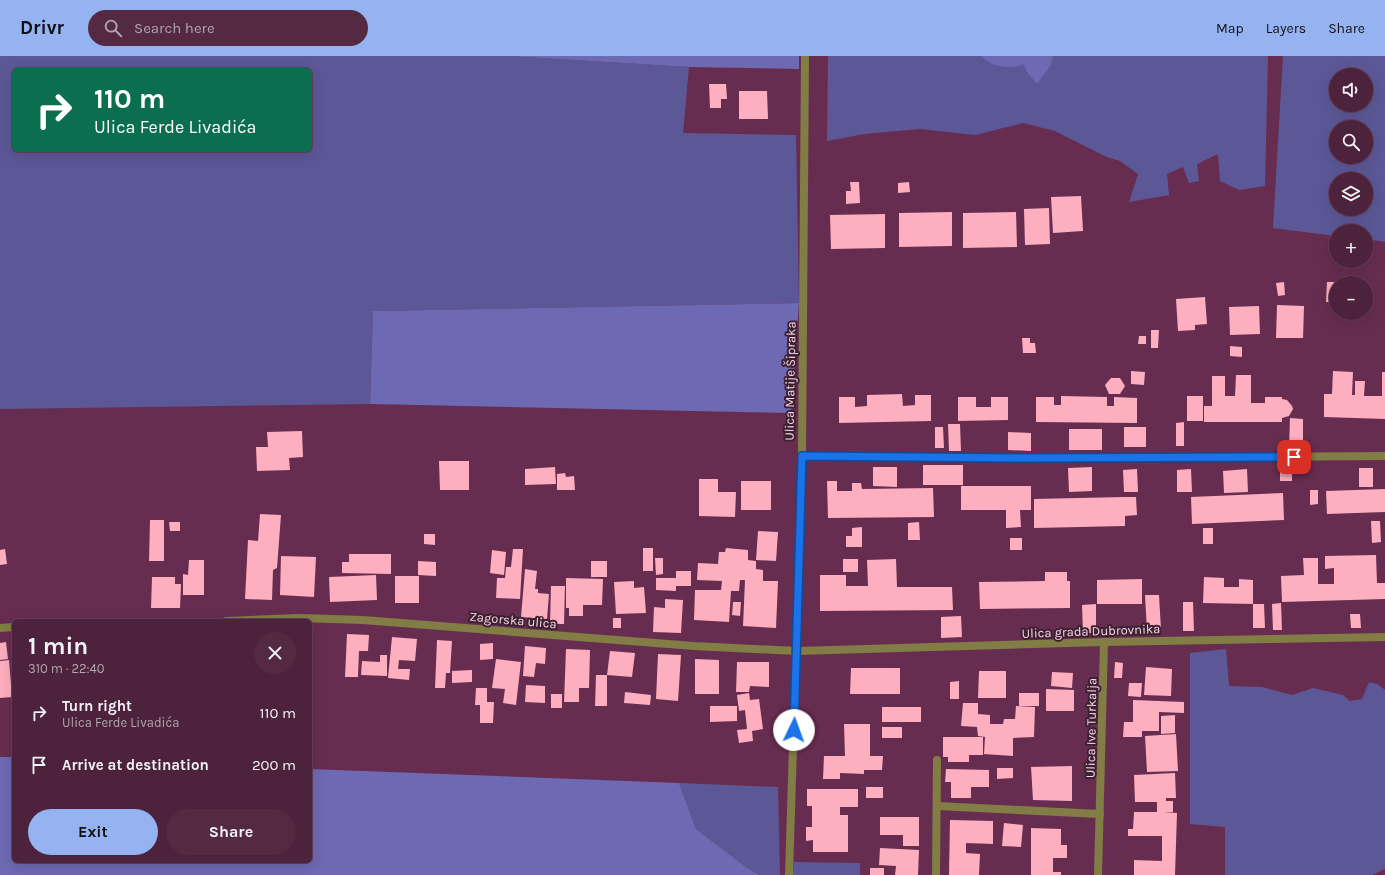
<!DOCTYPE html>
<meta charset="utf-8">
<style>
:root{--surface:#4d223c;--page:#542a43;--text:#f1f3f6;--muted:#b3a4af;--line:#643f56;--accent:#95b2f1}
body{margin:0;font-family:Karla,sans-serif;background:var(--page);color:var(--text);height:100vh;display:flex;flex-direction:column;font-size:15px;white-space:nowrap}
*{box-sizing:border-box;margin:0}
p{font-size:13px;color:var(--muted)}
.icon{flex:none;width:22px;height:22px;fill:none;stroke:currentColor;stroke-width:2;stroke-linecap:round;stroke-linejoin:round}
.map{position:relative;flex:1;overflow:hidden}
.sheet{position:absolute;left:12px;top:563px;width:300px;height:244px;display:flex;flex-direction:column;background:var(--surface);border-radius:6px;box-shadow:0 4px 16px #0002,0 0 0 1px var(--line)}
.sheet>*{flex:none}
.top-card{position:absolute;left:12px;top:12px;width:300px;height:84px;border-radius:6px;box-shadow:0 4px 16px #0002,0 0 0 1px var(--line);background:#0b6e4f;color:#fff;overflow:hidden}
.buttons{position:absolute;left:1329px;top:12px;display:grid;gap:8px}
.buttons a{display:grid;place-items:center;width:44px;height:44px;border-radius:50%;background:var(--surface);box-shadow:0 4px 16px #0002,0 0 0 1px var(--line);font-size:20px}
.pin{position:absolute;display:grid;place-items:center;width:34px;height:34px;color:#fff;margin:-17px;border-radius:8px;box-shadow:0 2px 6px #0006}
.me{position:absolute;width:44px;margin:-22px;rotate:3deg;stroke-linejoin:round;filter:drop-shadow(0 0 3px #0008)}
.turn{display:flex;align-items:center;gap:14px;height:84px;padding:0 16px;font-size:18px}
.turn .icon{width:52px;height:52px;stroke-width:2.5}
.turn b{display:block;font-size:28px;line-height:34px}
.round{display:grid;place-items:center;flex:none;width:42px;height:42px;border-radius:21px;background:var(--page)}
.summary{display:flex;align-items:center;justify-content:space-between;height:68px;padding:0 16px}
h1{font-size:24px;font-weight:700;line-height:30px}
.primary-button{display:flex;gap:8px;margin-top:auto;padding:8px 16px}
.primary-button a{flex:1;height:46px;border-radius:24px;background:var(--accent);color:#111;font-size:16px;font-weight:700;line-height:46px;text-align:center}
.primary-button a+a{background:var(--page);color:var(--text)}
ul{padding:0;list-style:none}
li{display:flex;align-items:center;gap:12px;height:52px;padding:0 16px}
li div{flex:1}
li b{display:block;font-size:15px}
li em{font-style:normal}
header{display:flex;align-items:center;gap:24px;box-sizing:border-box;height:56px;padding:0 20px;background:var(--accent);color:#111}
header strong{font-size:19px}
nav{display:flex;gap:22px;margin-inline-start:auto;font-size:14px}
.search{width:280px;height:36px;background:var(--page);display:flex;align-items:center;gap:10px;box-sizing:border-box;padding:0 14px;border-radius:22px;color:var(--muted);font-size:15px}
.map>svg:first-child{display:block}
.green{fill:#5c5897;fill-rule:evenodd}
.forest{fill:#6e69b3}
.building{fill:#fdaebf}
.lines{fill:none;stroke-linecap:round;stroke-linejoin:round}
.minor{stroke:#817d44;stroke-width:8}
.route-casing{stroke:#114b97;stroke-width:10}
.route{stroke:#1a73e8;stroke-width:7}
.labels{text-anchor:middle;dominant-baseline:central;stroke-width:4;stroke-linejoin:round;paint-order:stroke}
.street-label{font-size:13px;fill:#f8d4e7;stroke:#3c2131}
</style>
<header>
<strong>Drivr</strong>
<div class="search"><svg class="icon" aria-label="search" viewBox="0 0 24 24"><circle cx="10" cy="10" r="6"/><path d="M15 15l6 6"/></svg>Search here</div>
<nav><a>Map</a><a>Layers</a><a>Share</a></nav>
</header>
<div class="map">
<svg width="1385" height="819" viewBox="0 0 1385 819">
<rect width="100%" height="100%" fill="#672d50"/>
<g class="green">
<path d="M0,0H507L689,11L683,77L796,79L799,247L373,255L370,348L0,353ZM14,14H310V94H14Z"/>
<polygon points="828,0 1268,0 1265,130 1239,134 1220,125 1218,98 1197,108 1199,125 1189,127 1183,111 1167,118 1169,139 1129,146 1138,118 1120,105 1107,101 1055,75 1023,67 975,79 920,73 864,78 827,85"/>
<path d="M1283,0H1385V186L1366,183V175H1336V180L1273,172ZM1336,19H1366V49H1336ZM1336,71H1366V101H1336ZM1336,123H1366V153H1336Z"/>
<polygon points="1226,593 1229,630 1262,631 1292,639 1313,632 1343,639 1350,645 1362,643 1369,626 1377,628 1385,634 1385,813 1372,819 1225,819 1225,771 1190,768 1190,597"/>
<polygon points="679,727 778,731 780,819 760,819 750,814 696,773"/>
<polygon points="794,806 860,807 860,819 793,819"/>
</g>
<g class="forest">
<polygon points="507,0 799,0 799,13 689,11"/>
<path d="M981,0H1053L1051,9L1037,28L1027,16L1024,8C1011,14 991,11 981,0Z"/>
<polygon points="799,247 791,357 370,348 373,255"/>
<polygon points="0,701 14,701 14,805 310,805 310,713 679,727 696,773 750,814 760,819 0,819"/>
</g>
<g class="building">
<polygon points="709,28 726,28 727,43 721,43 721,52 710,52"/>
<polygon points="739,35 767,35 768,63 739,63"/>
<polygon points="850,126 859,126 860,147 846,148 846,135 851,135"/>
<polygon points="909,126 910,136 898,137 898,127"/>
<polygon points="1081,140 1083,175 1053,177 1051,141"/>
<polygon points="1049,152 1050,188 1025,189 1024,153"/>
<polygon points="952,156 952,190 899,191 899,157"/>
<polygon points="1016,156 1017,191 963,192 963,157"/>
<polygon points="885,158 885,192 831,193 830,159"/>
<polygon points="1284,226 1285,239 1278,240 1276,227"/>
<polygon points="1327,226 1336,226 1336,246 1326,246"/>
<polygon points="1205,241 1207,268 1195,269 1195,274 1178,275 1176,243"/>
<polygon points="1277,249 1304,250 1303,282 1276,282"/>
<polygon points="1259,250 1260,278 1230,279 1229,251"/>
<polygon points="1151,274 1159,274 1158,292 1151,292"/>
<polygon points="1139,280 1146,280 1146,288 1138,288"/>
<polygon points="1022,282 1030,282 1030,287 1035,287 1036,297 1023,297"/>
<polygon points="1230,290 1242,291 1242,301 1230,300"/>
<polygon points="1131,315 1145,316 1144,329 1131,328"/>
<polygon points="1333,315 1353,316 1352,339 1355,339 1355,325 1365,325 1364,340 1382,340 1382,316 1385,316 1385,363 1324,361 1324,338 1332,338"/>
<polygon points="1236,319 1251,319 1251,347 1265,347 1265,341 1282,341 1282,343 1287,344 1292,350 1293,353 1289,360 1282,362 1282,366 1204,366 1204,350 1212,350 1212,320 1225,320 1225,340 1235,340"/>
<polygon points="1111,322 1120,322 1125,330 1120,338 1109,338 1105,329"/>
<polygon points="902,338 903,350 915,349 915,339 931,339 931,365 839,367 839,341 855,341 855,351 867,350 867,339"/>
<polygon points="1061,340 1107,341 1107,350 1114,350 1114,341 1137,342 1137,367 1036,366 1036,341 1054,341 1054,349 1061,349"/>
<rect x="1187" y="340" width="16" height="25"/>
<polygon points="958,341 976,341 976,351 991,351 991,341 1008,341 1008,364 958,365"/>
<polygon points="1290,362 1303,363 1303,392 1289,392"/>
<polygon points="1184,366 1184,390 1176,390 1176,367"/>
<polygon points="948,368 960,368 961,395 949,395"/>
<polygon points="935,371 943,371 944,392 935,392"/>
<rect x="1124" y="371" width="22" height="20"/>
<rect x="1069" y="373" width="33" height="21"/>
<polygon points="302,375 303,401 289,402 290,414 257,415 256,391 268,391 267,376"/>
<polygon points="1008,376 1031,377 1031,395 1008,394"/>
<polygon points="439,405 469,405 469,434 440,434"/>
<rect x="923" y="409" width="40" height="20"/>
<polygon points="555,411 556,428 525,429 525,413"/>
<polygon points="873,411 897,411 897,431 873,430"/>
<polygon points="1092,411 1092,435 1069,436 1068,412"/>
<rect x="1359" y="412" width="14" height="19"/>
<polygon points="1137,413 1138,436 1124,436 1123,414"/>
<polygon points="1191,413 1192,436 1177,436 1177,414"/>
<polygon points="1247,413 1248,436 1224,437 1223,415"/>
<rect x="1280" y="413" width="12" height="12"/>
<polygon points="565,417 566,421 574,420 575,434 557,434 557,418"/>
<polygon points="699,423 718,423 718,436 736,436 735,461 699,460"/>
<rect x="741" y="425" width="30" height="29"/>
<polygon points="827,425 837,425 837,435 852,435 852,427 861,427 862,433 933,432 934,461 828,462"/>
<polygon points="961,430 1031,430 1031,454 1020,454 1021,471 1006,472 1006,454 961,454"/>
<polygon points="1385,433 1385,456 1327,458 1326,435"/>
<polygon points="1310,434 1318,434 1318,448 1310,449"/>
<polygon points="1283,437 1284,464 1192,468 1191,441"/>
<polygon points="1124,441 1136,441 1137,459 1125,460 1125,470 1034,472 1034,443"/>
<polygon points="260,458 281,459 277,512 273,514 272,544 245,543 248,484 258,485"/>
<polygon points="150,464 164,464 164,505 149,505"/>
<polygon points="1371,465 1380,465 1381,486 1372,487"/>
<polygon points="169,466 180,466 180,475 170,475"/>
<polygon points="919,466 920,484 908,484 908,467"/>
<polygon points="862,471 862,491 846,491 846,480 852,480 852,472"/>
<rect x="1203" y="472" width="10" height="16"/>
<polygon points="758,475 778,476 776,505 756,504"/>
<polygon points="424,478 435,478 435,489 424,488"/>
<rect x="1010" y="482" width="12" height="12"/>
<rect x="643" y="492" width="10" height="23"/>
<polygon points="726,492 748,494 748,504 756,505 756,513 763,514 763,525 778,525 776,572 743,570 745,524 740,524 739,535 731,535 729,566 694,564 695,534 721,534 722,525 697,524 698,507 718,508 719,496 725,496"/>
<polygon points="5,493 7,508 0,509 0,494"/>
<polygon points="513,493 523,493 520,543 496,542 497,522 505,522 506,511 511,511"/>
<polygon points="492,494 506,496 504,519 490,517"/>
<polygon points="349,498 391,498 391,518 342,517 342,506 349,506"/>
<polygon points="1376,499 1377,527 1385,527 1385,543 1282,546 1281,520 1304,519 1303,502 1318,502 1318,528 1334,528 1334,512 1325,513 1325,500"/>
<polygon points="281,500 316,501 314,541 280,539"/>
<polygon points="655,502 663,502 663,518 656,519"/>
<rect x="843" y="503" width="15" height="13"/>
<polygon points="896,503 897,531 952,531 953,554 820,555 820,519 846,519 846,530 868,530 867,504"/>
<polygon points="189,504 204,504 204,539 183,539 183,518 188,519"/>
<polygon points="418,505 436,506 436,520 418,519"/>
<rect x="591" y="505" width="16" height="16"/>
<polygon points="525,513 537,515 535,533 538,533 538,537 549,538 547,563 521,561"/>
<polygon points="676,515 691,515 691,530 676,530 676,535 656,534 656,522 676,522"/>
<polygon points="1045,516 1067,516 1067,525 1070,525 1070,552 980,553 979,526 1045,525"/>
<polygon points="376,519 377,544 330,546 329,521"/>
<rect x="395" y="520" width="24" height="27"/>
<polygon points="152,521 175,521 175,528 181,528 180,552 151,552"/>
<polygon points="1204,521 1224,522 1224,531 1239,531 1239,523 1253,524 1253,548 1203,547"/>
<polygon points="566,522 603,523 602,549 583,549 583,560 569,560 569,552 566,552"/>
<polygon points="1142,523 1142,548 1097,548 1097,524"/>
<polygon points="634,525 634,532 644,531 646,557 616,558 614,526"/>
<polygon points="551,530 565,530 564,568 550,568"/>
<polygon points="1145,539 1159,539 1161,574 1147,575"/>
<polygon points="665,543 683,544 681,577 653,576 654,551 665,552"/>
<polygon points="733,546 741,546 740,560 732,559"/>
<polygon points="1183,546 1193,546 1194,575 1183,575"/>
<polygon points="1281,547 1282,574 1273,574 1272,548"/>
<polygon points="1096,548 1096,577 1083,577 1082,549"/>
<polygon points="1253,548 1264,548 1265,572 1253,572"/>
<polygon points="1350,558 1360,558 1361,572 1351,572"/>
<polygon points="961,560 962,581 941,582 941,561"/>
<rect x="613" y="562" width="8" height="10"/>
<polygon points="347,578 369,579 368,595 359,595 358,621 345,621"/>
<polygon points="392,581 417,583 415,605 399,604 398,613 410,613 409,624 388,622"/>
<polygon points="437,584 452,585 450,617 446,617 445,632 435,632"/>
<polygon points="6,586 8,603 0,604 0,587"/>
<polygon points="493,587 493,603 480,604 480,588"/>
<polygon points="525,590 546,592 545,608 536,607 534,621 523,620"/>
<polygon points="566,593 590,594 589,632 579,632 579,646 564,646"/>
<polygon points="610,595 635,597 632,621 607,619"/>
<polygon points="658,598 681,599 678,645 656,643"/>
<polygon points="380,599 387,599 387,620 361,619 362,605 380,606"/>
<polygon points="496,603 521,606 516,649 503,647 505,633 492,632"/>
<polygon points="695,603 719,604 719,638 695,638"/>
<polygon points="9,604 12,641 0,642 0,605"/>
<polygon points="737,606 769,606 769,631 750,630 749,636 736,636"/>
<polygon points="1115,606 1123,607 1122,622 1114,622"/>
<polygon points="1146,611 1172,613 1171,640 1144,639"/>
<polygon points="851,612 900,612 900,638 850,638"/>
<polygon points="472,614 472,626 452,627 452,615"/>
<polygon points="979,615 1006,615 1006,642 978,642"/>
<polygon points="1052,616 1073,617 1072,632 1051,630"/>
<polygon points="596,619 607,619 607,650 595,650"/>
<polygon points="959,625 959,643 950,643 950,626"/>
<polygon points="1129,627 1142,627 1141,641 1128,640"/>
<polygon points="526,629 545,630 545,647 525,646"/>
<polygon points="476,632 487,632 487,646 494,646 493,667 480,667 480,649 475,649"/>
<polygon points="1046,633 1074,634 1074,655 1046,655"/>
<polygon points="625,636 651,639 650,649 624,647"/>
<polygon points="749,637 750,644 759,643 763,673 752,675 753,685 739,687 737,674 747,673 745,654 739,655 737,639"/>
<rect x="1019" y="637" width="20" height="13"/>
<rect x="551" y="638" width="11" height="14"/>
<polygon points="1133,644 1184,646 1184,657 1159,656 1159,675 1142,675 1142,681 1123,681 1124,666 1133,666"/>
<polygon points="963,647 978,647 978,658 990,659 990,668 1003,668 1004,663 1015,663 1016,650 1035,651 1034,681 1013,682 1013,700 984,698 985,681 978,680 977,671 961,670"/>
<polygon points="710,650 737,650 737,665 710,666"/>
<rect x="882" y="651" width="39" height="15"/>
<polygon points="1175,659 1175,677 1161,678 1161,660"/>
<polygon points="844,668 870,668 870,700 854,700 883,700 882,714 864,714 864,718 840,717 840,723 823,723 824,700 845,700"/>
<rect x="882" y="671" width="20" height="11"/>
<polygon points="1176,678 1178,715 1147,716 1145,680"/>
<polygon points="943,681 983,681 983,699 969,699 969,706 948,706 948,701 943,701"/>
<polygon points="1072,710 1072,745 1033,744 1031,711"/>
<polygon points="997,712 1013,712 1013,722 997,723"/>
<polygon points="946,713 989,714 989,731 971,731 971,742 951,742 951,726 945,726"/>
<polygon points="1175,717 1176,742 1166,742 1166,745 1173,745 1173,756 1164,756 1177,757 1175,819 1134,819 1134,804 1162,805 1162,780 1128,780 1128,773 1133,773 1134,756 1157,756 1157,746 1135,746 1134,719"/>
<rect x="866" y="731" width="17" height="11"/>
<polygon points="807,733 858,733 858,751 840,751 840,759 848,759 848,796 813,796 813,784 806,785 806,771 812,771 812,750 807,750"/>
<polygon points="880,761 919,761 919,790 903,790 903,779 880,779"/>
<polygon points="950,764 993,765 993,788 966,787 966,797 980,798 979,819 949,819"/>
<polygon points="1004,767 1023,769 1021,791 1002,790"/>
<polygon points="1031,772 1061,773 1061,789 1067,789 1067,802 1053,802 1053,816 1061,816 1061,819 1031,819"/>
<polygon points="880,792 919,794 918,819 895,819 896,810 879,809"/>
<rect x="870" y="812" width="14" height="7"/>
</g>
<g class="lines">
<g class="minor">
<polyline points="802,400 1026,402 1385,400"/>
<polyline points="226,565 299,562 363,564 694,590 797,595 1104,586 1385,581"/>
<polyline points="0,572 14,571"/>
<polyline points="937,750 1100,758"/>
<polyline points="789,819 802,400 805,0"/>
<polyline points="936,819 937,704"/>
<polyline points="1098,819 1104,586"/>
</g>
</g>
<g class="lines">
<defs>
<polyline id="route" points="794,674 802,400 1026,402 1294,401"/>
</defs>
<use href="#route" class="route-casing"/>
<use href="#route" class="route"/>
</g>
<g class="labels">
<g class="street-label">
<text transform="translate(790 325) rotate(-89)">Ulica Matije Šipraka</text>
<text transform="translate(513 564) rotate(5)">Zagorska ulica</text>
<text transform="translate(1091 575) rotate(-2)">Ulica grada Dubrovnika</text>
<text transform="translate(1091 672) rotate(-89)">Ulica Ive Turkalja</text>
</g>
</g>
</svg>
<div class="buttons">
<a><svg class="icon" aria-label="sound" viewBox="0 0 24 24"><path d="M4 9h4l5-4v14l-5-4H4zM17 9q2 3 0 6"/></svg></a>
<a><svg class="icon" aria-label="search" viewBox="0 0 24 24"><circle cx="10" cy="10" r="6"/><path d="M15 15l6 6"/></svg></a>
<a><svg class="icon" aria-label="layers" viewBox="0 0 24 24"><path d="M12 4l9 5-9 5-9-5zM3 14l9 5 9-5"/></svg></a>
<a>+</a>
<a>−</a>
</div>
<div class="pin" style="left:1294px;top:401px;background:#d93025"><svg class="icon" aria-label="arrive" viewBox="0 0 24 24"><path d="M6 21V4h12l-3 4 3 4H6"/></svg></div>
<svg class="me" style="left:794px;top:674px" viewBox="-20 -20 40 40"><circle r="19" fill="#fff"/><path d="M0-13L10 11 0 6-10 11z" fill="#1a73e8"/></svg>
<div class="top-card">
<div class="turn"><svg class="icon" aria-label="right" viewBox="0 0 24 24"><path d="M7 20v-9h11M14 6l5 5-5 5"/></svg><div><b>110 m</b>Ulica Ferde Livadića</div></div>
</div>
<section class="sheet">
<div class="summary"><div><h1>1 min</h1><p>310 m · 22:40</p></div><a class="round"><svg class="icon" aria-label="close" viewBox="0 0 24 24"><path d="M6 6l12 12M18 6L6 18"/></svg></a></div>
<ul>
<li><svg class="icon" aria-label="right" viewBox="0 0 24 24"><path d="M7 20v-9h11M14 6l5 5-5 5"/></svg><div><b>Turn right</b><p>Ulica Ferde Livadića</p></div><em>110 m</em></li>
<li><svg class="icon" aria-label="arrive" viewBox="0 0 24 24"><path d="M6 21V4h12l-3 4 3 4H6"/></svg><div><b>Arrive at destination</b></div><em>200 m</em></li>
</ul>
<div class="primary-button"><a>Exit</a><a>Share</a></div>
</section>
</div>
